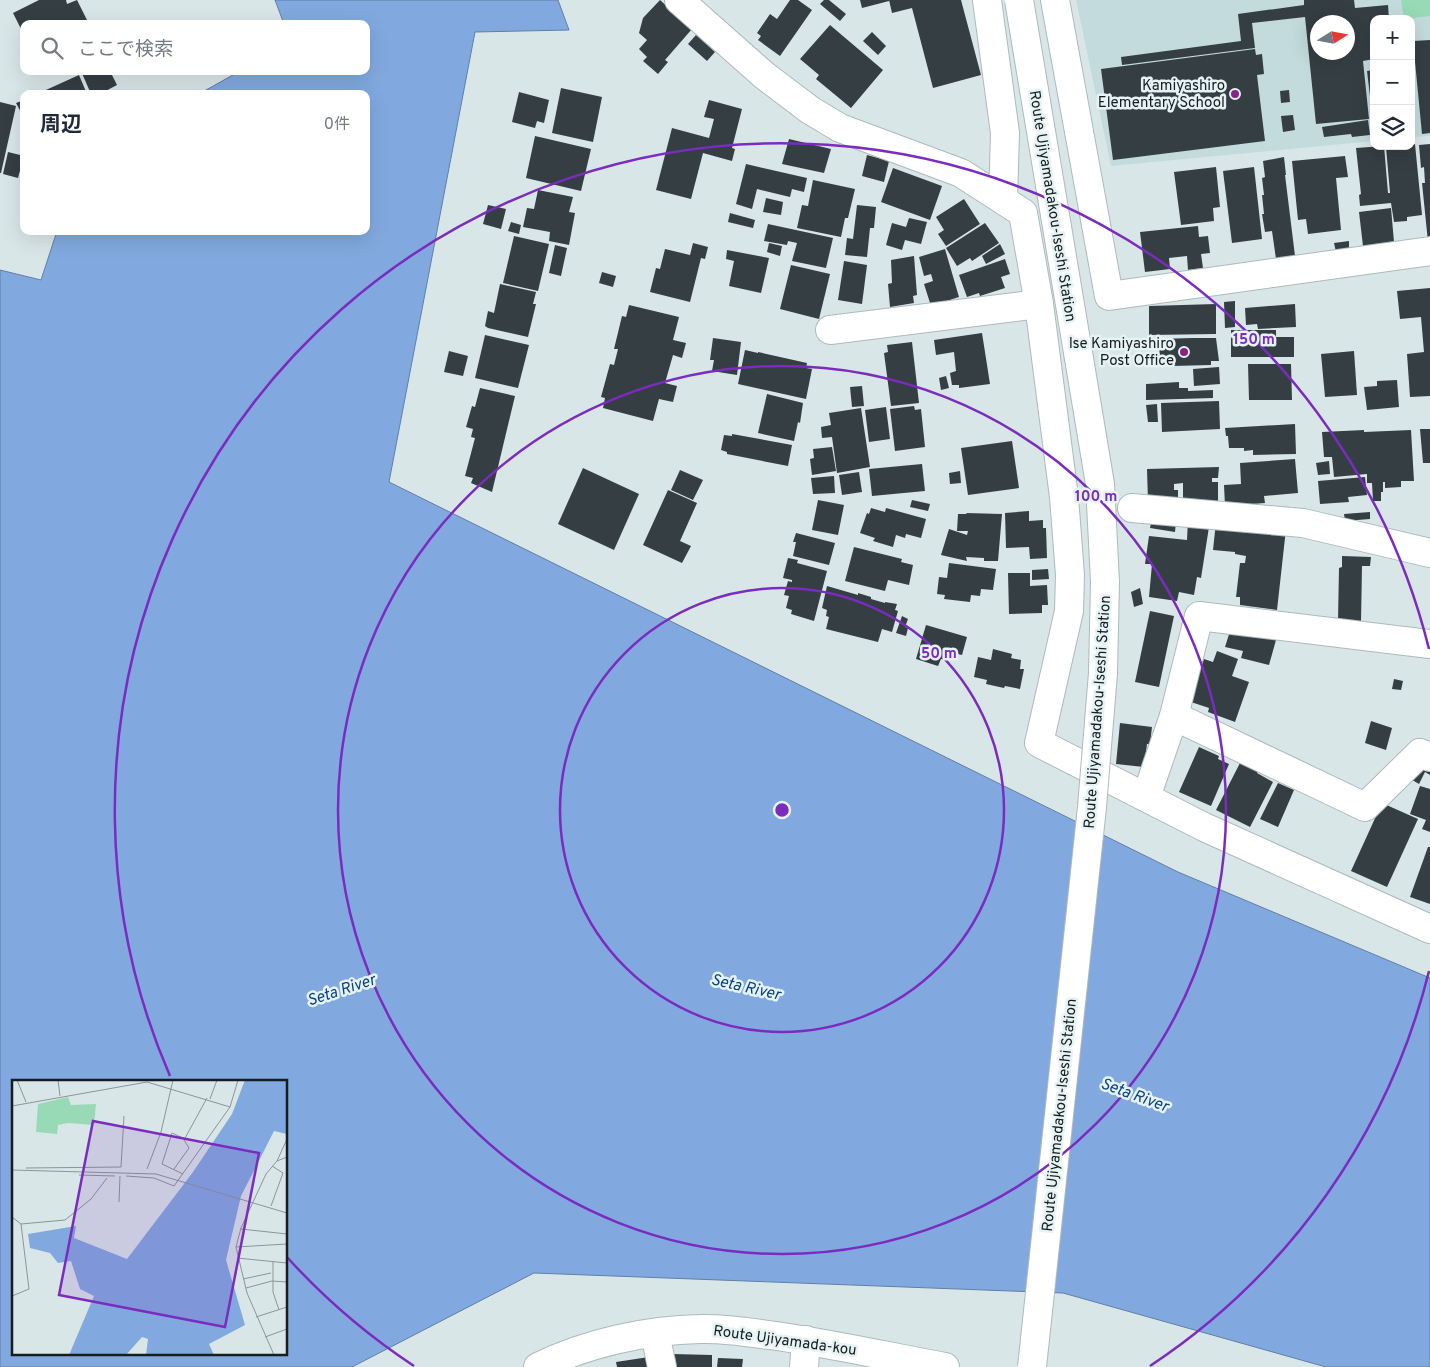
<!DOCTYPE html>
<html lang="ja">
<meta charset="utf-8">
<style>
body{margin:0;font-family:Overpass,"Noto Sans JP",sans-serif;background:#f2f2f3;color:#1f2937}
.controls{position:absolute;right:15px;top:15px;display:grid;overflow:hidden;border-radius:10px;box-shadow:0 5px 20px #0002}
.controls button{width:45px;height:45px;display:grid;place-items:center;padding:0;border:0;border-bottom:1px solid #e0e1e3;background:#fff;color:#1f2937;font:25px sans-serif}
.compass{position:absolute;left:1310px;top:15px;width:45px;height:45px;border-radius:50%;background:#fff;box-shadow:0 5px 20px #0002;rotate:79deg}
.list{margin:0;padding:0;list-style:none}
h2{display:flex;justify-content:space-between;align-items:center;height:65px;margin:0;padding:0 20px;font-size:21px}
h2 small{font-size:16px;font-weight:400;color:#747a83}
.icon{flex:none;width:28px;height:28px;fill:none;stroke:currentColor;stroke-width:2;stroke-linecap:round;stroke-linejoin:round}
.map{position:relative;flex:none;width:1430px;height:1367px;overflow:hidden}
.search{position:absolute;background:#fff;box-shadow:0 5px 20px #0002;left:20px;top:20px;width:350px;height:55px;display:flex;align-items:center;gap:12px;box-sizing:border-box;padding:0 18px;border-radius:10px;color:#747a83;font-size:19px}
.panel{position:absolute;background:#fff;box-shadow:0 5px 20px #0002;left:20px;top:90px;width:350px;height:145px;border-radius:10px}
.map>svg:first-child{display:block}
.built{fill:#c4dbde;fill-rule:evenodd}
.green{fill:#98dab6}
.water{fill:#81a9df;stroke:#617fa4;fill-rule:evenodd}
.building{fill:#353e43;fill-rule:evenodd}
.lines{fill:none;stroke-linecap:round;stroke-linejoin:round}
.street-casing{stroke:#adbabc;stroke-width:30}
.secondary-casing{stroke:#adbabc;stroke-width:30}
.street{stroke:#fff;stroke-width:28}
.secondary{stroke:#fff;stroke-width:28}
.secondary-bridge-casing{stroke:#adbabc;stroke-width:30;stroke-linecap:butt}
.secondary-bridge{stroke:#fff;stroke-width:28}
.ring{fill:none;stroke:#7b2cbf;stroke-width:2.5}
.poi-dot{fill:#892289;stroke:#e6f3f5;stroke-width:2}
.labels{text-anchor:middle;stroke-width:5;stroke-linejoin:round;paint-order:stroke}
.poi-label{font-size:15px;fill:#171c1c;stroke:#e6f3f5;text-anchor:end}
.street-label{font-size:15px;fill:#171c1c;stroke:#e6f3f5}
.water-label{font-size:16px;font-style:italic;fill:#0a4181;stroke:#e6f3f5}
.inset-road{fill:none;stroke:#8b9596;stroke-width:1}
.view{fill:#7b2cbf;fill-opacity:0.15;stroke:#7b2cbf;stroke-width:2.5}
.inset-edge{fill:none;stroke:#171c1c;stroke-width:2.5}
.centre{fill:#7b2cbf;stroke:#e6f3f5;stroke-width:2.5}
.ring-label{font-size:15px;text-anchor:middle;font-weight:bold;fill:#7b2cbf;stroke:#e6f3f5;stroke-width:5;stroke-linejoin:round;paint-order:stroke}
</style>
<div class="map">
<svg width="1430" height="1367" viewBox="0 0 1430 1367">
<rect width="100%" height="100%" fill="#d9e6e8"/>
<path class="built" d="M1076,0H1430V136L1411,137V19H1374V141L1111,166ZM1318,22H1348V52H1318Z"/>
<path class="green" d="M1401,0H1430V16L1404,19Z"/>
<path class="water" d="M275,0H558L569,30L475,32L389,482L1178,872L1430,978V1367H1326L1063,1293L534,1273L352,1367H0V270L41,280L57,231H366V94H199L240,71H366V24H284ZM14,1081H286V1353H14Z"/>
<g class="building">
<path d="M39,0H66L67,4L77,0L89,24H24V35L13,13Z"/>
<path d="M660,0L692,29L665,60L668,62L658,74L643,61L647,57L639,49L647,40L639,33L643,18Z"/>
<path d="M790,0H798L812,10L780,56L758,40L761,36L757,33L770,14L777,19Z"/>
<path d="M824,0H829L846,14L840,21L820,4Z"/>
<path d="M860,0H889V1L862,8Z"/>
<path d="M889,0H961L981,75L933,88L912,8L892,13Z"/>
<path d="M1304,0H1354L1355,8L1388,5L1389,19H1374V59L1363,61L1369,119L1316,124L1305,17L1252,23L1255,48L1122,65L1121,57L1241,41L1238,14L1304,5ZM1318,22H1348V52H1318Z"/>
<path d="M830,25L883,70L851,108L816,79L819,75L800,59Z"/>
<path d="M872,32L886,46L878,55L863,41Z"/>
<path d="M696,35L715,52L707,61L688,44Z"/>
<path d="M1430,40V133L1422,134L1413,41Z"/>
<path d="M1255,49L1256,55L1262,54L1264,74L1257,75L1265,141L1113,160L1101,69Z"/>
<path d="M1374,70V112L1372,113L1367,71Z"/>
<path d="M81,71H110L117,85L100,94H91Z"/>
<path d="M79,75L87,94H37Z"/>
<path d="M561,88L602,97L593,142L552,133Z"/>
<path d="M1289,90L1290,102L1281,103L1280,91Z"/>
<path d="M519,92L549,100L544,123L537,121L535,128L512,122Z"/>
<path d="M24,100V118L16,103Z"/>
<path d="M709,100L742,109L732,148L735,149L732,161L703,153L691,199L656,190L672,128L709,138L714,119L704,117Z"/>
<path d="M0,102L16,106L1,173H0Z"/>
<path d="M1293,115L1295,130L1283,132L1281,116Z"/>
<path d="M1368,120L1370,135L1352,137L1351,134L1324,137L1322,127Z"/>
<path d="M535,136L591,149L581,191L526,178Z"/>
<path d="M789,139L831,149L824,173L782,164Z"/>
<path d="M1415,144L1422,215L1407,217V221L1394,222L1391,203L1360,206L1359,195L1361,194L1356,148L1384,146L1388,193H1390L1386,147L1411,146V145Z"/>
<path d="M1430,144V242H1428L1422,183H1425L1424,167L1421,168L1419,145Z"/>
<path d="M8,152L24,156L18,178L3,174Z"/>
<path d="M867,155L889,161L884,182L862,176Z"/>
<path d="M1345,156L1348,177L1336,178L1341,230L1308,234L1306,219L1298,220L1292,161Z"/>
<path d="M1284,157L1286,175H1285L1295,256L1276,259L1272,231L1265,232L1262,214H1264L1262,195H1264L1262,178L1265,177L1263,161Z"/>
<path d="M746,164L807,178L804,192L792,189L790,197L757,189L752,209L736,204Z"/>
<path d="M1216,167L1220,207L1213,208L1214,221L1181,225L1174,172Z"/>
<path d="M1254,167L1262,239L1232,243L1223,171Z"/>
<path d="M893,168L942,186L930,220L881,202Z"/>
<path d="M813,180L855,189L848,218H845L841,237L797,228L802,205L808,206Z"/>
<path d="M538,190L573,197L569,212L575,213L569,245L549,241L550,232L523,227L527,208L534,209Z"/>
<path d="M766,198L783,202L781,215L763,212Z"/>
<path d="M964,199L980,224L946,246L938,234L944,230L936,217Z"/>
<path d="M488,205L506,209L501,229L483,224Z"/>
<path d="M857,205L876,207L874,228H870L867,257L845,255L847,238L853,239Z"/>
<path d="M1391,208L1394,242L1363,246L1359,212Z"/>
<path d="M730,213L755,220L753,228L728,222Z"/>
<path d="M909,218L927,222L921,244L905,240L902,250L886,245L892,223L906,227Z"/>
<path d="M511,222L521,225L519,234L508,231Z"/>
<path d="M985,223L999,243L972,261L970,258L957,266L946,248Z"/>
<path d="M768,224L833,238L826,268L792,261L797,243L788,241L787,245L764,241Z"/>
<path d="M1198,226L1199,237L1208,236L1210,253L1201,254L1203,268L1188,270L1187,256L1169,258L1170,269L1145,272L1140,232Z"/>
<path d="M514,236L549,244L538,291L503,283Z"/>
<path d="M1349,241V250L1336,252L1334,243Z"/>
<path d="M693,243L708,247L705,259L701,258L690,302L650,292L656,268L660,269L665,249L690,255Z"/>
<path d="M769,243L782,246L780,256L767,252Z"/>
<path d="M1000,244L1005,254L986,264L982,256Z"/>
<path d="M555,245L567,248L561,276L549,273Z"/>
<path d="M945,249L959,297L931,306L924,284L933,281L931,274L924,276L919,257Z"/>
<path d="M727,250L769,258L761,293L729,286L734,261L726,259Z"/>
<path d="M914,256L917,295L913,296L914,303L890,307L888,284L892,283L891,260Z"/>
<path d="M1005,259L1010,274L1001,277L1005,288L980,296L979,293L967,297L959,275Z"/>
<path d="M844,261L867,265L862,304L838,300Z"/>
<path d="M791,265L830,274L819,319L780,309Z"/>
<path d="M602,272L616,276L613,287L599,283Z"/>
<path d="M500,284L536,292L533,304H536L528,337L488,328L485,326L488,311L494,313Z"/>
<path d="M1430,288V396L1410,397L1407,354L1424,352L1421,317L1400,319L1397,291Z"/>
<path d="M1235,301V327L1225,328L1224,302Z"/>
<path d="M1216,304V334L1149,335V306Z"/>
<path d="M1295,304L1296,327L1258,329L1257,324L1246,325L1245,308Z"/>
<path d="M629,305L679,317L673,340L686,343L682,358L673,355L665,383L677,386L673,402L659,399L653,421L603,408L605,398L601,397L610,364L614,365L618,349H614L622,316L626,317Z"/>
<path d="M1231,330H1276V337H1294V357H1231Z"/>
<path d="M982,333L990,384L959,388V385H952L950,373L956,371L954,352L936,355L934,340Z"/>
<path d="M485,335L529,345L518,388L475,378Z"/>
<path d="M713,338L741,342L737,375L712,371L714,360H710Z"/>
<path d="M1192,338H1216L1219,361H1211V365L1172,366V365H1160L1159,339Z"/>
<path d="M912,342L919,403L891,406L884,353L888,352L887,345Z"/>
<path d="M745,350L758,353V352L807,363L806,368L812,369L806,399L738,384Z"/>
<path d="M449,351L468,356L463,376L444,372Z"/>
<path d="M1354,351L1357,395L1325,397L1321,354Z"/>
<path d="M1248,364H1291L1292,400H1249Z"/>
<path d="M1219,367L1220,384L1194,386L1193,369Z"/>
<path d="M946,376L949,388L941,390L939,378Z"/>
<path d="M1397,380L1399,407L1367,410L1364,387L1377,386V381Z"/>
<path d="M1179,382V388H1188V391L1213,390V398L1146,400V384Z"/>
<path d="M862,386L864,406L852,407L850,387Z"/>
<path d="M480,388L515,396L492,492L471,483L473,478L465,476L475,438L471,437L473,429L466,427L472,406L475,407Z"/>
<path d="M767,394L803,403L800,423L798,422L794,441L758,433Z"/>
<path d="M1219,401L1220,429L1162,432L1161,403Z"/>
<path d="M1157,404L1158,422H1148L1146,405Z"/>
<path d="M914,406L915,410L921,409L925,447L895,451L890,409Z"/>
<path d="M886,407L890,439L869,442L865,410Z"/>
<path d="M861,408L870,467L837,473L832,437L822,438L821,427L831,425L829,413Z"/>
<path d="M1295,424L1296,454L1253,455V450L1244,451V448H1229L1228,436H1226L1225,428Z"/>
<path d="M1420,429H1430V463H1423Z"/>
<path d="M1364,430V432L1411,430L1414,481H1401V487L1385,488V482H1383V492H1381V501H1373L1372,483H1367V474L1334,477L1332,457H1324L1322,432Z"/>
<path d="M732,434L792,445L788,466L727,454V452L721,450L724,435L732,436Z"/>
<path d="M1012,441L1019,488L968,495L961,448Z"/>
<path d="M832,447L836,471L812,475L810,459L814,458L813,449Z"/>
<path d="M1295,459L1298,493L1264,496L1265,503L1225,506L1224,485L1241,484L1240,463Z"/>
<path d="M1329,461L1330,474L1318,475L1316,463Z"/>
<path d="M922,464L925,491L872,496L869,469Z"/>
<path d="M1219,467L1218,478H1212V482H1218V505L1183,502V483L1174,484V490H1178V501L1148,502L1147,469Z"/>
<path d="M583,468L639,494L614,550L558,524Z"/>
<path d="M680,470L703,480L693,500L671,490Z"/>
<path d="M960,471L961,483L950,484L949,473Z"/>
<path d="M859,472L862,492L842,495L839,475Z"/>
<path d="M834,476L835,493L813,494L811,478Z"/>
<path d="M1365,477L1367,495L1348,497L1349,502L1320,504L1318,481Z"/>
<path d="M668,490L697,503L680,541L691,546L682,563L643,545Z"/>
<path d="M818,500L844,505L838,535L812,530Z"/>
<path d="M912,500L930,504L928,511L910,507Z"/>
<path d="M871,508L885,512L886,508L926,519L921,538L906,534L905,538L896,535L893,547L873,541L875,538L860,533L867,513L869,514Z"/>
<path d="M1029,511V521L1043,520V528H1046L1047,558L1030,559L1029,547L1006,548L1005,513Z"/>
<path d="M1370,512V519L1345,521L1344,514Z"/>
<path d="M966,513L1002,514L998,561H984V558L966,557L967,561L941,555L949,529L967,535L968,531H957L958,514H967Z"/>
<path d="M1152,517L1176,521L1175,532L1150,528Z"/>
<path d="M1188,520L1209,527L1201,578L1197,577L1194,595L1179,592L1177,601L1149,597L1152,564H1145L1149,536L1187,540Z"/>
<path d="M1216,522L1286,529L1277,610L1240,605V597H1236L1240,563H1245L1246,556L1235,554V552L1213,550Z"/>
<path d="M796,533L835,543L829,565L793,556L796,542H793Z"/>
<path d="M854,547L902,559L901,562L913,565L909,585L888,580L885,591L845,581Z"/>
<path d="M1342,556L1371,557L1370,566H1362L1361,622L1338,621L1339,568L1342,567Z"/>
<path d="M788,558L798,560L797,563L827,571L814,621L791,614L792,610L786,608L789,596L784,595L788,581L792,582V580L783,578Z"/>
<path d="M949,563L996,569L993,590L981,589L980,596L971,595L970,602L944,599L945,595L937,594L939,577L947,578Z"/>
<path d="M1048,569L1049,579L1032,580V570Z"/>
<path d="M1008,573H1030V586L1047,585L1048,605H1042V613L1009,614Z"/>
<path d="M827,586L858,595V593L871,597V599L885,603V602L897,604L895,610L898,611L892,632L882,629L878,642L826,629L829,617L826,616L827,610L822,608Z"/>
<path d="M1140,588L1143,604L1134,607L1131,592Z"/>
<path d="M1150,611L1174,616L1159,687L1135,682Z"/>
<path d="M902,616L908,619L905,627L908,628L906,636L896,633Z"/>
<path d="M926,625L967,637L962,655L949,652L947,660L941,659L938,666L916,659Z"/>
<path d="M1231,628L1276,640L1269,665L1241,658L1243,651L1225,647Z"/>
<path d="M993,649L1012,654L1011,658L1021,660L1020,669H1024L1020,689L1005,686L1004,688L986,684L987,680L974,677L978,657L991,660Z"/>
<path d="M1217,651L1238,659L1232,676L1249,682L1235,722L1208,712L1209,708L1188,701L1204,659L1213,662Z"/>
<path d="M1394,679L1403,681L1401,690L1392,689Z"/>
<path d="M1371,721L1392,728L1386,750L1365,743Z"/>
<path d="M1120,723L1152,727L1150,744H1147L1144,767L1116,764Z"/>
<path d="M1199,747L1219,756L1218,759L1229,764L1211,806L1179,792Z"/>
<path d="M1240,763L1258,771L1257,773L1273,782L1250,827L1216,810Z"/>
<path d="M1430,764V775L1425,772L1419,784L1404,775Z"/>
<path d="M1278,783L1294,790L1278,827L1260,819Z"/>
<path d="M1420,786L1430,789V832L1422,829L1426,820L1410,814Z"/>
<path d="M1382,803L1418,819L1387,887L1351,871Z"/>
<path d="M1428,847H1430V904L1410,897Z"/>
<path d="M672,1354L712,1355V1367H672Z"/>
<path d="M649,1357L653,1367H617L616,1362Z"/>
<path d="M718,1358L743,1359L742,1367H717Z"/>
</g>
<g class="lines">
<g class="street-casing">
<g id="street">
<path d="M679,0L765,76L810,110L840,128L961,173L1023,213L1039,304L1064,497L1070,575L1069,611L1039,743L1204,827L1430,929"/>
<path d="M987,0L1005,133L1003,200"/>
<path d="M1055,0L1109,296L1430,251"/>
<path d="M830,330L1039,304"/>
<path d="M1132,508L1303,523L1430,553"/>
<path d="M1174,716L1365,807L1420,753L1430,757"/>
<path d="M1146,797L1174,716L1199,616L1430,644"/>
<path d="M655,1333L662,1367"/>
<path d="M804,1367L806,1340"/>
</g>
</g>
<g class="secondary-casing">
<path id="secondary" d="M538,1367C587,1343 646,1330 700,1329C723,1328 747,1332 769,1335C828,1343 886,1356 945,1367"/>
</g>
<use href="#street" class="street"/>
<use href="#secondary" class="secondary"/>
<g class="secondary-bridge-casing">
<path id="secondary-bridge" d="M1019,0L1100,484L1105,582L1103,673L1092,807L1032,1367"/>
</g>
<use href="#secondary-bridge" class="secondary-bridge"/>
</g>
<g class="ring">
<circle cx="782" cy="810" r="222"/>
<circle cx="782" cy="810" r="444"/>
<path d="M1429 971A667 667 0 0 1 1150 1366M414 1366A667 667 0 0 1 286 1256M170 1076A667 667 0 1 1 1429 649"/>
</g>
<g class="poi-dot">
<circle cx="1235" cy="94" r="5"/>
<circle cx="1184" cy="352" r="5"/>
</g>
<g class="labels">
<g class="poi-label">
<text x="1225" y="90">Kamiyashiro<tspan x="1225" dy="17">Elementary School</tspan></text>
<text x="1174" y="348">Ise Kamiyashiro<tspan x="1174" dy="17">Post Office</tspan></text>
</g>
<g class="street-label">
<text transform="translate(1053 206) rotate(81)" y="5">Route Ujiyamadakou-Iseshi Station</text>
<text transform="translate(1097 712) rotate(-86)" y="5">Route Ujiyamadakou-Iseshi Station</text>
<text transform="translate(1059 1115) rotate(-84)" y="5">Route Ujiyamadakou-Iseshi Station</text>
<text transform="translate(785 1340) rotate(8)" y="5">Route Ujiyamada-kou</text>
</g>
<g class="water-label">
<text transform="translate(746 986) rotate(13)" y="6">Seta River</text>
<text transform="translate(341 989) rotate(-18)" y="6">Seta River</text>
<text transform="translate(1135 1094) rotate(20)" y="6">Seta River</text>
</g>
</g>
<g transform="translate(12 1080)">
<rect width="275" height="275" fill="#d9e6e8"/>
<path d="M56,17L59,25L84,24L82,45L56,43L46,45L45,54L24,52L26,24Z" fill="#98dab6"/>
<path d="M233,0H275V54L262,51L229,116L214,180L233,245L197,264L202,275H134L136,259L130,257L114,275H57L82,216L68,209L59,181L46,183L38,173L18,168L16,154L64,146L62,158L115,179L181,92L220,34Z" fill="#81a9df"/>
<path class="inset-road" d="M5,0L14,22M46,0L48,16M198,19L205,0M0,26L135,2L218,27M265,81L275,59M14,88L109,87L112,36M135,89L149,52L161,0M162,89L177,68L172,60L195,18M0,90L144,94L275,133M171,94L150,84L160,53L173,59M67,95L103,96M114,96L142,98L162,106L218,27L226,0M107,122L108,96M259,126L271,93L260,86M0,137L9,144L53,140L79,119L95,98M229,149L275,154M224,167L275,164M225,178L275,183M261,181V212L267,230M231,199L259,193M234,208L260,201L275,202M0,216L17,209L9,144M244,237L275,227M253,257L275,249M262,275L235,213L224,167L229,148L254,94L265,81L275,77"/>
<path class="view" d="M81,41L247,73L213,247L47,215Z"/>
<rect width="275" height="275" class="inset-edge"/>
</g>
<circle cx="782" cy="810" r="8" class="centre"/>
<g class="ring-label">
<text x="1254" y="344">150 m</text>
<text x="1096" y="501">100 m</text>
<text x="939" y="658">50 m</text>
</g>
</svg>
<div class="controls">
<button>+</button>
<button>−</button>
<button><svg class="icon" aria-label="layers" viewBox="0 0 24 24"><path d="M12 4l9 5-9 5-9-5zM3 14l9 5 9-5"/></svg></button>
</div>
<svg class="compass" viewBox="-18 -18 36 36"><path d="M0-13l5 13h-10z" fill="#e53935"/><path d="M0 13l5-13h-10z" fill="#747a83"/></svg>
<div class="search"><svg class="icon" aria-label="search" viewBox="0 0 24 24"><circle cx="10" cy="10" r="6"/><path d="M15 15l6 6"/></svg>ここで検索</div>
<section class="panel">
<h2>周辺<small>0件</small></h2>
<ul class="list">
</ul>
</section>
</div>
